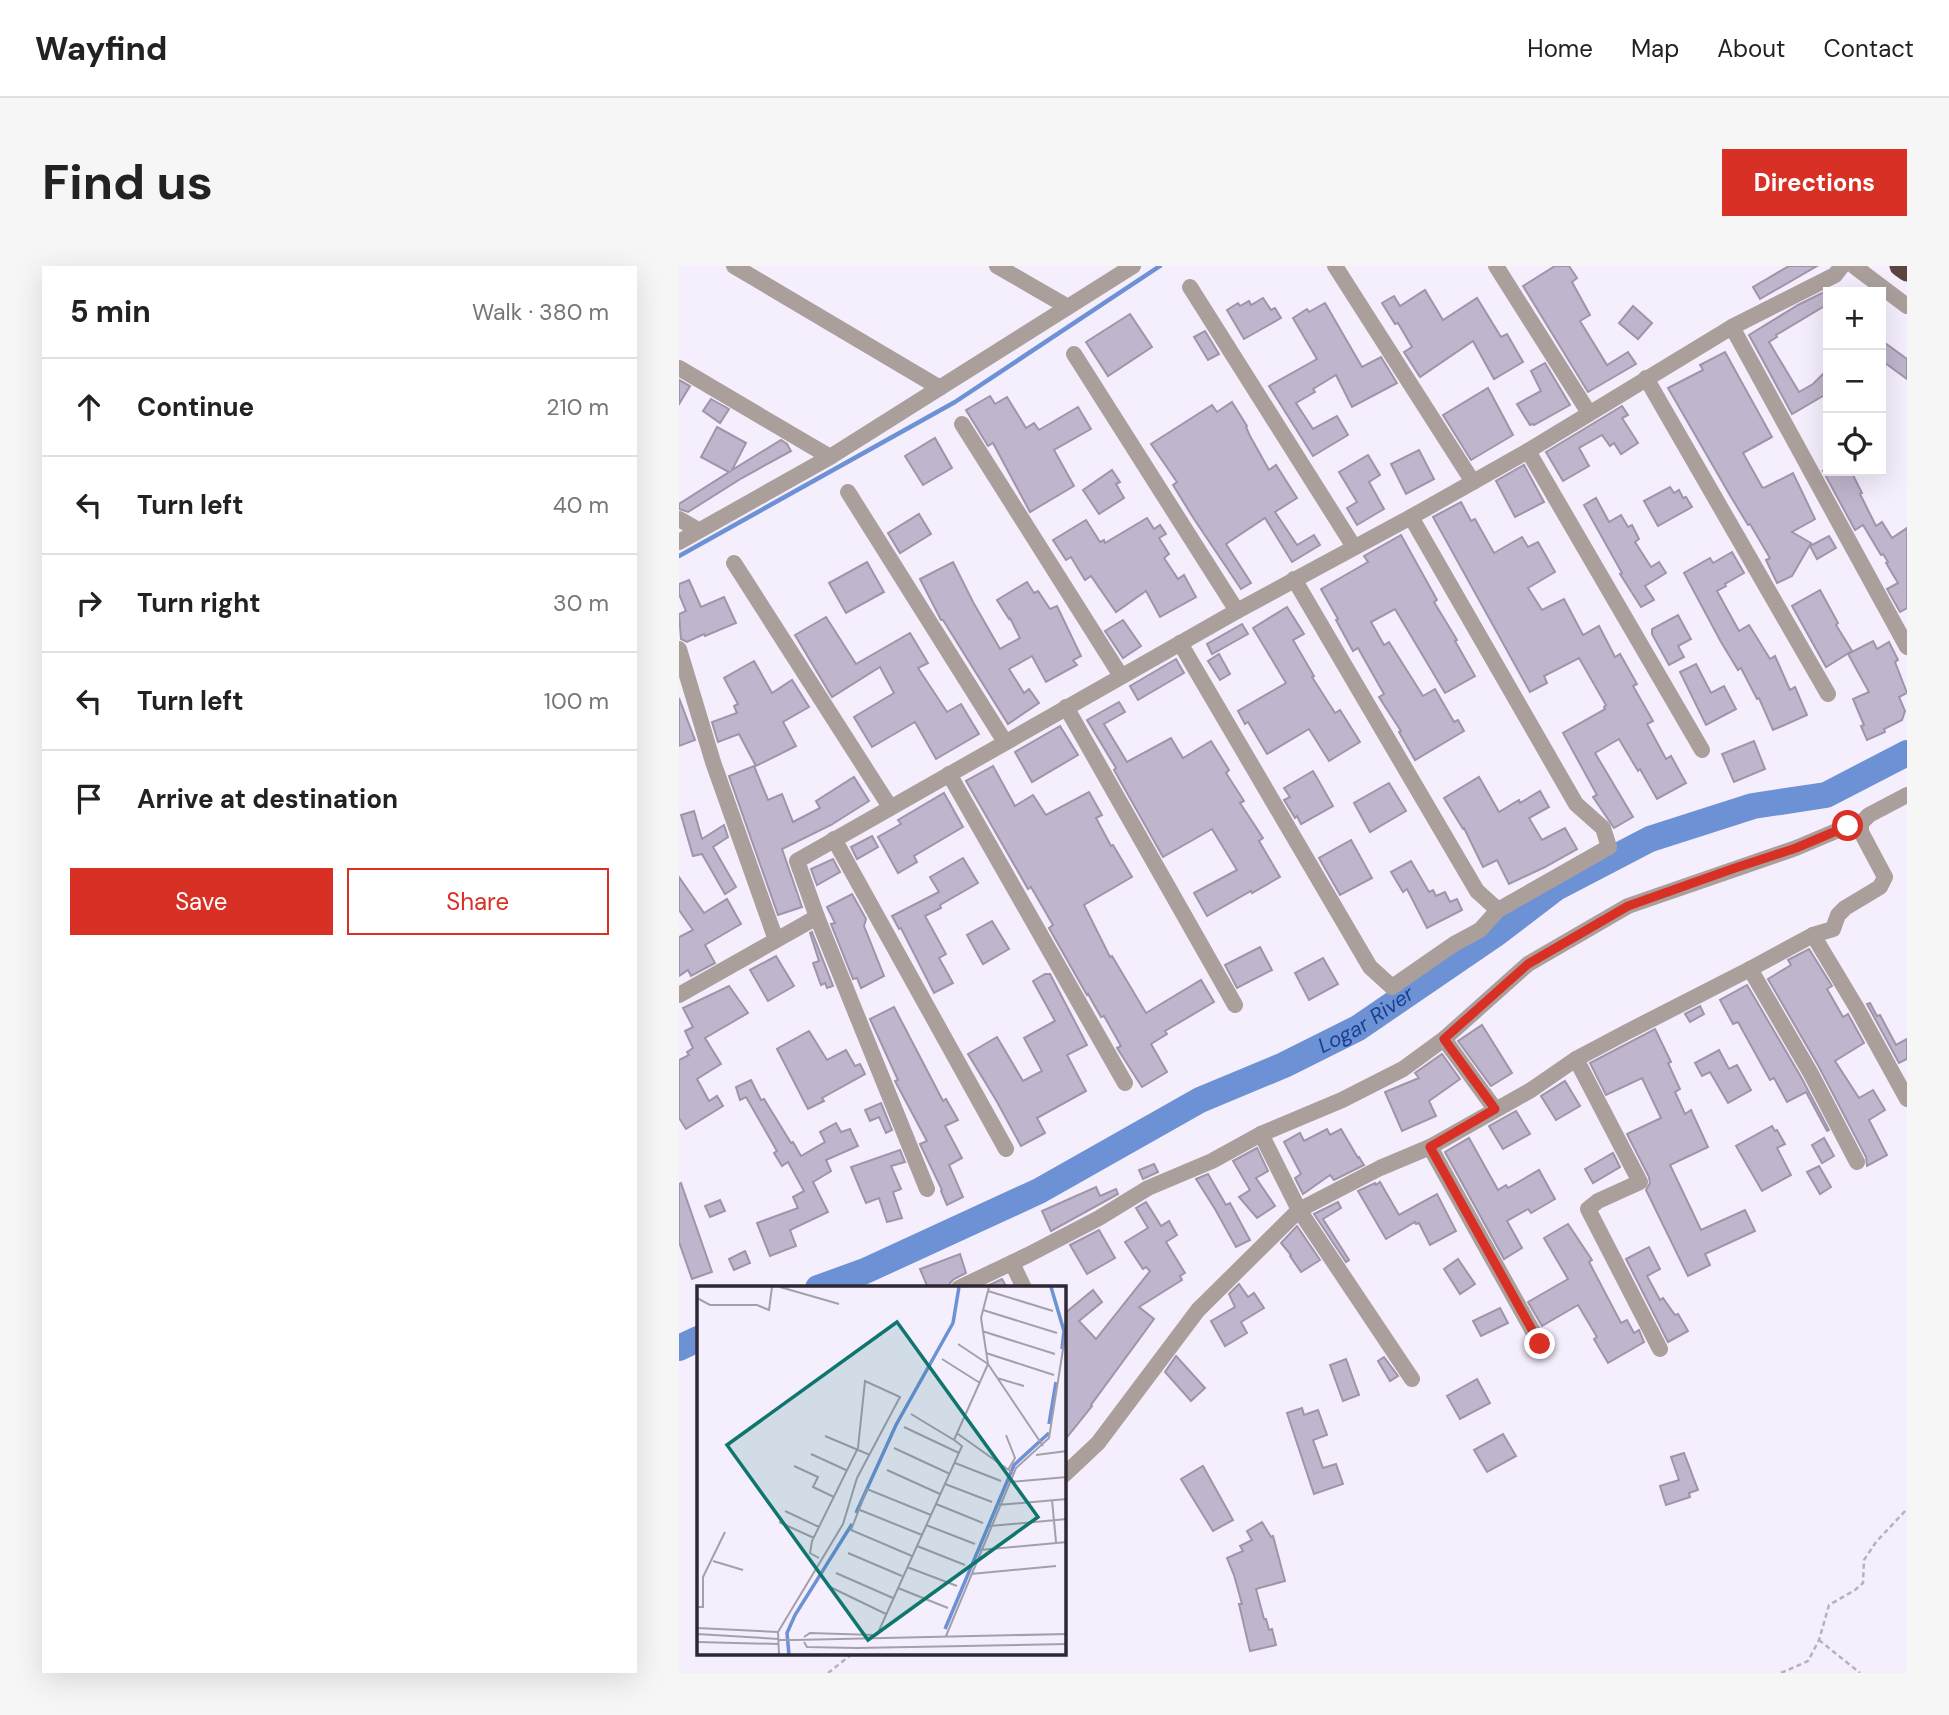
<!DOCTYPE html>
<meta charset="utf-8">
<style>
body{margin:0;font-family:"DM Sans",sans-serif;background:#f6f6f6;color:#222}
.controls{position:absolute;right:21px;top:21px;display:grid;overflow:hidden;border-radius:0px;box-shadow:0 7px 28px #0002}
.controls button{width:63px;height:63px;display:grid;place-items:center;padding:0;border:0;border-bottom:2px solid #e0e0e0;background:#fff;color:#222;font:35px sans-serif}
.stop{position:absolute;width:21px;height:21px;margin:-16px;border:5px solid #d93025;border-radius:50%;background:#fff}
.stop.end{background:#d93025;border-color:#fff;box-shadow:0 2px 7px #0008}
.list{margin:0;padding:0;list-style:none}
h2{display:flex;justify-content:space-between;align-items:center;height:91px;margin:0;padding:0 28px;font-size:30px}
h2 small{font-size:23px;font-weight:400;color:#767676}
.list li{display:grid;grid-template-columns:46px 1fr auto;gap:21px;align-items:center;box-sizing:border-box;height:98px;padding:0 28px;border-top:2px solid #e0e0e0}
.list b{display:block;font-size:26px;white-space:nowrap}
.list em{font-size:23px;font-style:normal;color:#767676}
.actions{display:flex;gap:14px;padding:21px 28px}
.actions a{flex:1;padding:16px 0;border:2px solid #d93025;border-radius:0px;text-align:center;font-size:24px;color:#d93025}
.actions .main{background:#d93025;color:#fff}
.icon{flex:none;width:38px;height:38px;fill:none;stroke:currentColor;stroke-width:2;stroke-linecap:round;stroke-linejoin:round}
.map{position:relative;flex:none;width:1228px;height:1407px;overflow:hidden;border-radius:0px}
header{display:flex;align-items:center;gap:42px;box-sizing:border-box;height:98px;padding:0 35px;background:#fff;border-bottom:2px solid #e0e0e0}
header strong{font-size:33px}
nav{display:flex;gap:38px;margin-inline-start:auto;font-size:24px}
.intro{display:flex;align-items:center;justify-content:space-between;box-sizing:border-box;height:168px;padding:0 42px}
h1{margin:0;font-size:49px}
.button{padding:18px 32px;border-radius:0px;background:#d93025;color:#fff;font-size:24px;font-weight:700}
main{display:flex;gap:42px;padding:0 42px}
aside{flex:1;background:#fff;border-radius:0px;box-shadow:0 7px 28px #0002}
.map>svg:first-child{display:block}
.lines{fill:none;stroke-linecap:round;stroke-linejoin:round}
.stream{stroke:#6d91d5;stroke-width:4.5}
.river{stroke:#6d91d5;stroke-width:26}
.building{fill:#bfb5cc;stroke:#9f95ab;stroke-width:2}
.path{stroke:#b7b1bf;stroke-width:2.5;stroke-dasharray:5 3.5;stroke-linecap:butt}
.minor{stroke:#ab9f9c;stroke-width:16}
.highway{stroke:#5b443e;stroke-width:21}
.route{stroke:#d93025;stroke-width:9}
.labels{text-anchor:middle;stroke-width:5;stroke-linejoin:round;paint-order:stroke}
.water-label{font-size:21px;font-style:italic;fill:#194090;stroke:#fff}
.inset-river{fill:none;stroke:#6d91d5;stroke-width:3.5}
.inset-road{fill:none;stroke:#a59fac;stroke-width:2}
.view{fill:#0f766e;fill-opacity:0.15;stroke:#0f766e;stroke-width:3.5}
.inset-edge{fill:none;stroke:#2d2932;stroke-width:3.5}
</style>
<header>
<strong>Wayfind</strong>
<nav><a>Home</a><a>Map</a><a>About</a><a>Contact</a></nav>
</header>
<div class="intro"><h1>Find us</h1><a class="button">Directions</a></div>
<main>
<aside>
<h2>5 min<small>Walk · 380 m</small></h2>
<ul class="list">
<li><svg class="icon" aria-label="ahead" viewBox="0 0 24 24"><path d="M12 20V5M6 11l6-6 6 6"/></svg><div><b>Continue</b></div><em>210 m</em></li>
<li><svg class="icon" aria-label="left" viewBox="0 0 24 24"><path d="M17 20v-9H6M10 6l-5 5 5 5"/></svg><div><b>Turn left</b></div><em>40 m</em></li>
<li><svg class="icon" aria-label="right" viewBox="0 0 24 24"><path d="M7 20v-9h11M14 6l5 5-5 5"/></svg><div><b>Turn right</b></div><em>30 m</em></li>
<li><svg class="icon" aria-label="left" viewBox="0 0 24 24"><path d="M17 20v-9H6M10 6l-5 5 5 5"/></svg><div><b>Turn left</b></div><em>100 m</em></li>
<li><svg class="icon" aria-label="arrive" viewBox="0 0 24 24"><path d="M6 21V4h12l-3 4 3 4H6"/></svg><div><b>Arrive at destination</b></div></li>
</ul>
<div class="actions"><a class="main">Save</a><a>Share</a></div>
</aside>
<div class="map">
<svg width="1228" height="1407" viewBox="0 0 1228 1407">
<rect width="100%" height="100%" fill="#f5eefd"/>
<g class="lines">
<path class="stream" d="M0,290L276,136L481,0"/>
<g class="river">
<path id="s1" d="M139,1022L186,1005L360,925L521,834L605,799L679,762L818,667L877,622L971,573L1074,540L1147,529L1228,487"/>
<path d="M0,1082L19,1073"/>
</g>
</g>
<g class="building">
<path d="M876,0H890L898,12L893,16L911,49L901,55L928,99L949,86L957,98L909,126L844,20Z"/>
<path d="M1110,0H1138L1081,33L1074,21Z"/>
<path d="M746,24L764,54L798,32L822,71L828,68L844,96L815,113L794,75L741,111L725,86L733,81L719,57L716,58L703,37L715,30L721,40Z"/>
<path d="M1149,24V38L1097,69L1098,71L1090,76L1120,126L1134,118L1149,103V127L1113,148L1070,69L1119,39Z"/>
<path d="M584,32L592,44L596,42L602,52L565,73L548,44L559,37L561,40L570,35L572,39Z"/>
<path d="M646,37L683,101L702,91L718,117L673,141L657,109L634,123L636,126L617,137L634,163L658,150L669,169L634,190L590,120L638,93L614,52L628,43L630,46Z"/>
<path d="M954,40L973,57L959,73L940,57Z"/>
<path d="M451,48L473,81L429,110L407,76Z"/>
<path d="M526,65L540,88L529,94L515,71Z"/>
<path d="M1202,74L1228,93V113L1202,94Z"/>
<path d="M1046,86L1093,171L1064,187L1083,221L1085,222L1114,207L1136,253L1113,266L1132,277L1113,310L1098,317L1087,294L1091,292L1071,258L1069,259L1052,231L989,122L1024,104L1021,99Z"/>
<path d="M866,97L891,139L855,159L854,158L851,159L838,138L862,125L852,105Z"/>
<path d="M0,114L11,120L0,138Z"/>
<path d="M809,122L834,169L792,194L764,149Z"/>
<path d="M311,130L316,138L328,131L347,162L355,157L360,164L399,141L412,163L375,184L395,220L351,246L314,177L309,180L287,144Z"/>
<path d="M32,133L50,143L41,157L24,145Z"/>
<path d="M553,136L568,160L567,161L571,170L590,204L597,199L618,232L596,246L618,279L635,269L641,279L613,296L586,252L547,278L572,317L562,323L515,253L494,219L498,216L472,178L533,139L538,146Z"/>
<path d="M943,140L949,149L943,152L959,177L942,188L935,177L931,180L923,169L900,182L910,200L884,215L867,186Z"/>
<path d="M38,161L67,177L53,204L102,174L108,178L112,185L63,212L9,246L0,243V238L50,206L22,191Z"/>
<path d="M256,172L273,202L244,219L226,190Z"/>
<path d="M740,184L755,213L727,228L712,198Z"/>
<path d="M689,189L701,209L690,216L705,243L678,259L668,242L678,236L660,206Z"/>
<path d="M845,199L865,236L836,251L817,215Z"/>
<path d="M433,204L441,216L437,218L445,232L420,248L404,224Z"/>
<path d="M1144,205H1172L1183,227L1181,228L1197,260L1203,256L1213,272L1228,262V342L1221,346L1208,323L1219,317L1207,297L1209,296L1204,288L1202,289L1184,259L1176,264Z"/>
<path d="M991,221L995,227L1000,224L1004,232L1007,231L1013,241L979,260L965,235Z"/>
<path d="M917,232L930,256L942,249L949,261L953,259L960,273L956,276L972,301L980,296L987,307L966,320L975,334L962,341L941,308L943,307L905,239Z"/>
<path d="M782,236L792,255L796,253L815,287L843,271L849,281L859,276L876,306L849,322L863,344L885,333L904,369L920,360L936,391L941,388L958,418L954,420L974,455L968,458L987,493L992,490L1007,517L978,533L961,503L959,505L940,473L916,487L954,551L935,562L914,531L918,529L884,467L926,443L925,441L927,439L900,392L865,410L868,417L851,426L754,251Z"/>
<path d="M240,248L252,268L221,287L209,267Z"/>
<path d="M468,252L475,263L481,259L487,268L480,272L490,288L485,292L499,313L505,309L517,331L481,351L467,325L437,346L412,310L406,314L392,291L387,294L374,274L407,254L421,276L425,274L426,277Z"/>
<path d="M722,269L758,334L755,336L778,374L776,375L796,410L766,427L716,343L692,356L705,379L710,376L744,430L756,423L775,456L779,454L785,465L736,494L720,466L722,465L700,431L705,428L679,382L674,385L657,354L659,353L642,323L689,296L685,290Z"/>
<path d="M1150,270L1157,282L1138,293L1131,280Z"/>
<path d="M1053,286L1065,307L1046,318L1047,320L1038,325L1060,365L1070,359L1091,393L1096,390L1111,424L1116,421L1128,449L1094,464L1080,432L1078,433L1062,402L1059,404L1042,376L1005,307L1031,292L1034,297Z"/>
<path d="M188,296L205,326L167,347L150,317Z"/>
<path d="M274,296L294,336L321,383L341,372L331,352L330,353L318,334L348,316L355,327L359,325L371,343L378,340L402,390L394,394L398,399L367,416L353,390L330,403L345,427L350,423L360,437L329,458L264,354H262L241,313Z"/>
<path d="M10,314L22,341L45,331L57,357L26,370L25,368L8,376L2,373L0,348L7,345L0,328V318Z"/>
<path d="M1141,324L1159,357L1157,359L1173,385L1147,401L1113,340Z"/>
<path d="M608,341L625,368L614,374L635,410L633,411L656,447L661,444L681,476L650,495L630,463L588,488L569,456L566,458L559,445L607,417L574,362Z"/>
<path d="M999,349L1012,373L999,380L1005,391L990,399L973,368V363Z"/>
<path d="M147,351L177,398L231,367L249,397L239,402L268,446L282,438L300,468L257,493L236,456L193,481L175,451L215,427L201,401L153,431L116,369Z"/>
<path d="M444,354L462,380L444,392L426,365Z"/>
<path d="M563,358L569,368L533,388L528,378Z"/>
<path d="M1194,375L1198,383L1210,376L1219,394L1216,396L1228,427L1220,431L1226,445L1223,454L1205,463L1206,466L1188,474L1182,460L1185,459L1174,433L1190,426L1169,388Z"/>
<path d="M540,388L551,408L541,414L529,395Z"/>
<path d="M497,393L505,407L459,434L451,420Z"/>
<path d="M75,395L93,427L113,414L130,441L104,456L117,480L77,500L60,468L39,476L33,456L58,447L55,440L59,438L45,412Z"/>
<path d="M1017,398L1032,427L1045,420L1057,443L1027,459L1001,406Z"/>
<path d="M0,432L16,474L0,480Z"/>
<path d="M440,436L446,446L425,458L448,496L492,472L504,492L532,475L550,504L547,507L565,535L561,537L584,572L580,575L601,611L573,627L572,625L528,650L515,627L558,604L533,563L484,591L435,504L437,502L408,454Z"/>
<path d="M381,460L399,489L353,516L336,486Z"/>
<path d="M1075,475L1086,503L1055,516L1043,488Z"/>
<path d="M75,500L89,534L103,528L114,556L141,542L137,535L175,511L190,535L152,559L103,583L123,641L99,649L50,510Z"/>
<path d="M314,500L336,540L354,529L367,549L410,526L423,549L417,552L432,580L434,579L453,611L405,639L431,691L433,690L467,747L522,714L535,736L486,765L488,768L472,778L488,806L463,821L438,782L442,780L425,750L422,751L409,728L408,729L370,662L374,659L352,621L349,623L287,515Z"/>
<path d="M634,505L654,540L622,558L618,550L616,552L605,534L611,531L605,522Z"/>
<path d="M800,511L820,546L840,534L841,537L861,525L870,541L850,552L863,574L886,562L898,583L866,601L830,618L818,594L804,601L785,562L784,563L765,532Z"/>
<path d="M710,517L727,545L691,566L675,537Z"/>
<path d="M265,527L284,561L235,590L238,596L219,607L199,571L222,558L219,554Z"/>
<path d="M15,545L23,573L45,559L49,571L34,581L57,621L46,628L23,588L14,590L2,549Z"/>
<path d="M193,570L199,581L178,593L172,581Z"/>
<path d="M672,574L693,612L661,629L640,592Z"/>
<path d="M284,592L299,617L261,639L262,642L246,650L267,688L260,692L274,717L255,727L222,662L220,663L213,650L260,626L251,611Z"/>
<path d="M154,593L161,606L138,619L132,603Z"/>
<path d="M732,595L750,626L754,624L757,630L766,626L771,636L778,633L783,644L748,662L728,623L724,626L712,606Z"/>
<path d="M0,611L25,647L48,633L62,658L26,679L36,697L12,710L9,704L0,710V671L14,664L0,644Z"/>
<path d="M173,628L187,653L185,660L205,710L182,722L178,712L174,713L152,658L156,657L148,641Z"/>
<path d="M313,655L330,683L304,698L288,669Z"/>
<path d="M133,666L154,720L148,722L146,717L142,719L134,697L140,695L131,667Z"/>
<path d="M581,681L593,704L558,722L546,699Z"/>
<path d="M1130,683L1153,720L1148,723L1164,751L1169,748L1185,777L1156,795L1180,832L1194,824L1206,844L1190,854L1208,889L1188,900L1187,891L1140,801L1089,713L1112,699L1109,694Z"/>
<path d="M97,690L115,720L89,735L71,704Z"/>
<path d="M644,692L659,718L630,734L616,707Z"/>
<path d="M366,708H371L408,779L388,789L407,825L358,852L366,867L342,880L317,834L289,788L318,771L344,815L363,805L345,772L376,755L354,715Z"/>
<path d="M1068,719L1122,811L1150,864L1148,865L1127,826L1108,836L1095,812L1091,814L1059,756L1054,758L1041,734Z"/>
<path d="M50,720L69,747L26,772L42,798L18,813L30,835L38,830L44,840L7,863L0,852V794L10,789L8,786L14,782L6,765L14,761L4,742Z"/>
<path d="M1191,737L1198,750L1201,749L1217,779L1228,773V793L1220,797L1188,738Z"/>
<path d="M1021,740L1025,748L1011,756L1006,748Z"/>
<path d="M215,741L264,835L267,833L279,854L266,860L283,892L270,899L284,931L268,939L262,925L263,924L241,878L248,875L216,815L219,814L191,753Z"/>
<path d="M803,759L833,807L812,820L779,775Z"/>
<path d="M976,763L992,796L989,797L1001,823L996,826L1006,848L1012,844L1029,881L991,899L1022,964L1066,944L1076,965L1026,988L1031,999L1009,1010L967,924L971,917L970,911L948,868L982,852L963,812L927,829L911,797Z"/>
<path d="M130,765L148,794L167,784L176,800L181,798L186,808L143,832L145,835L129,843L98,783Z"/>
<path d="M1040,784L1050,803L1058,799L1072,824L1049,837L1031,806L1023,810L1016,797Z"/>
<path d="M763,788L781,813L750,835L757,850L723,865L706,826L740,812L736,807Z"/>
<path d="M72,814L82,834L85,833L112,877L114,876L122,890L146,876L141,866L157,857L162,866L171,863L179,880L147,894L152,905L134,916L149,946L111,964L117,980L91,990L78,957L119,942L114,931L125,925L109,896L103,900L95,887L98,885L67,831L61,834L57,821Z"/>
<path d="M886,815L901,840L877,854L862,830Z"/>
<path d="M202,837L213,864L207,867L200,851L191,855L186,844Z"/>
<path d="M837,845L851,868L824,883L810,860Z"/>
<path d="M1093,860L1096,865L1098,864L1106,878L1098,882L1112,909L1083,925L1057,880Z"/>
<path d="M648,863L651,869L662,863L679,892L680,891L685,899L655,914L651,909L624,928L616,912L622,908L605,876L621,867L625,875Z"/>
<path d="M790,872L819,924L827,919L829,922L860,904L876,933L852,947L849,943L828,955L843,982L825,993L766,886Z"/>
<path d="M1145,872L1155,890L1143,897L1133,879Z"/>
<path d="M578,882L589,905L577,912L596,940L578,952L560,931L571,924L554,895Z"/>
<path d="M221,884L226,896L212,900L222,923L214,926L223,952L208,956L200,932L187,937L172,901Z"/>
<path d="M934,887L941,901L914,917L906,903Z"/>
<path d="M475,898L479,906L464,913L460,904Z"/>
<path d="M1140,900L1152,921L1141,928L1128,906Z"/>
<path d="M529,908L547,939L551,937L571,974L557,981L536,943L517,913Z"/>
<path d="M701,916L720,949L758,928L777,965L751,979L740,957L737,958L736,956L707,973L679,925L696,917L697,919Z"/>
<path d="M2,917L33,1006L13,1013L0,976V918Z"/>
<path d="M417,921L421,930L437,923L439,928L372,965L363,945Z"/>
<path d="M41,934L46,945L31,951L26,940Z"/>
<path d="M467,936L482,960L490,955L498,969L487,976L506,1007L501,1010L503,1014L460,1041L475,1053L412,1139L413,1140L385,1175V1048L414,1024L423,1036L400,1055L417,1073L471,1005L467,1001L464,1003L446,976L469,962L457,942Z"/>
<path d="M659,936L662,942L644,953L670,994L667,996L635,948Z"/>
<path d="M889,958L913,994L910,996L942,1057L948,1054L955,1067L960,1064L965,1076L929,1097L915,1073L918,1071L899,1039L863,1060L849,1036L889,1013L865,972Z"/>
<path d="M618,960L641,994L622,1006L611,990L612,989L602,977Z"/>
<path d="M420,964L436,992L408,1008L391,979Z"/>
<path d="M970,981L981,1003L968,1010L981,1034L984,1032L996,1049L999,1048L1009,1065L989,1076L947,993Z"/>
<path d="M66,985L71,997L55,1004L50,993Z"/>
<path d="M281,988L287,1007L275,1013L271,1017L270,1022H249L241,1003Z"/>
<path d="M779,993L796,1018L781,1028L765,1003Z"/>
<path d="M323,1013L328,1022H304Z"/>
<path d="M560,1018L569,1031L575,1027L585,1042L562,1056L568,1067L546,1080L532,1055L556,1041L550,1028Z"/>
<path d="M821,1042L829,1057L802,1070L794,1055Z"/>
<path d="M497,1090L526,1122L512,1135L486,1106Z"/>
<path d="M705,1091L719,1110L711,1115L699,1095Z"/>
<path d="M667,1093L680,1129L664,1135L651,1099Z"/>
<path d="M798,1113L811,1137L781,1153L768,1130Z"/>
<path d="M623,1142L625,1149L639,1144L648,1169L634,1174L644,1202L657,1198L664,1218L635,1228L608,1147Z"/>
<path d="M824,1168L837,1190L808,1206L795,1184Z"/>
<path d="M1005,1187L1019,1224L1010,1227L1011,1231L987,1239L981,1220L1000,1214L992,1191Z"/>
<path d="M524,1200L554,1254L534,1265L502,1213Z"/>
<path d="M583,1256L592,1271L594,1270L606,1315L577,1323L585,1353H587L590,1364L593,1363L597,1379L571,1385L560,1338H563L555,1309L548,1292L564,1285L561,1280L573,1274L568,1265Z"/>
</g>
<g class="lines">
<g class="path">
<path d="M1140,1374L1181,1407"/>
<path d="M149,1407L173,1388"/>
<path d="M1102,1407L1129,1395L1140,1374L1150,1339L1176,1324L1184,1317L1185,1294L1197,1276L1228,1243"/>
</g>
<g class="minor">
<path d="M55,0L261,122"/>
<path d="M318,0L389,41"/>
<path d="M656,0L794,216"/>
<path d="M817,0L910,147"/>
<path d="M1175,0L1228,40"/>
<path d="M511,21L675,281"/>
<path d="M1053,61L1228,381"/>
<path d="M395,88L558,345"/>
<path d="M0,102L151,191"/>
<path d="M967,112L1149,428"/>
<path d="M283,158L442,410"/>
<path d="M849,185L1023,484"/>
<path d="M169,226L326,476"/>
<path d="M0,253L19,264"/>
<path d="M0,276L151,191L454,0"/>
<path d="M55,297L211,541"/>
<path d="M615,313L798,625L819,644"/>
<path d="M501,377L691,701L713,721L775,678L801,664L819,644L930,581L924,562L897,538L732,251"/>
<path d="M0,383L34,496L97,674"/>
<path d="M387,441L556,739"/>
<path d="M270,508L446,817"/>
<path d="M155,573L327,883"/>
<path d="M138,651L248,923"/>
<path d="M1134,669L1179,744L1228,833"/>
<path d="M1071,703L1131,806L1178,896"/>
<path d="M0,729L138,651L118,595L558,345L732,251L849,185L1053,61L1156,9L1163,0"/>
<path d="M765,773L816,843"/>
<path d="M897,793L961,916L919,935L909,943L981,1083"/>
<path d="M582,868L620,944L733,1113"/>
<path d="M751,881L861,1078"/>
<path d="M333,997L345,1022"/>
<path d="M280,1022L349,989L420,952L469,922L533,895L582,868L663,834L724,803L765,773L849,698L949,640L1117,582L1169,560L1182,557L1190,549L1228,529"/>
<path d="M385,1209L419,1177L519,1044L620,944L701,902L751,881L852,824L897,793L946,767L1071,703L1134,669L1154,663L1159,649L1166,642L1201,621L1206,611L1182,566V557"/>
</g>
<path class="highway" d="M1221,0L1228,5"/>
</g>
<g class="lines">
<path class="route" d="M861,1078L751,881L816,843L765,773L849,698L949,640L1056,602L1117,582L1169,560"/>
</g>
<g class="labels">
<g class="water-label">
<text dy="7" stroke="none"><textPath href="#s1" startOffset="611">Logar River</textPath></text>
</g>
</g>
<g transform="translate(18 1020)">
<rect width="369" height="369" fill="#f5eefd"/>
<path class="inset-river" d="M354,1L367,45L365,63M352,138L359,96M159,227L199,139L256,37L262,1M248,343L317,179L352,147M92,369L90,347L98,329L155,238"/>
<path class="inset-road" d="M83,1L142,18M292,1L284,32L291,78L346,160M291,5L356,25M0,12L13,19H60L72,24L75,1M286,24L360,47M285,45L358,68M289,67L357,89M245,73L283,97M300,92L327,100M214,128L257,154M207,141L262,167M261,148L316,187M309,149L318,172L311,184M128,150L173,169M197,162L253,188M114,168L149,184M339,169L370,165M258,177L304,195M97,180L121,191L116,201L137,211M190,184L243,208M312,196L370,191M248,198L295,216M355,214L359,256M239,218L286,237M301,219L370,213M163,224L225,249M88,225L122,241M82,236L117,252M229,239L278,258M293,240L370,233M220,260L268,279M283,264L370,256M151,267L205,290M215,270L154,244L170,203L234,229M16,275L46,284M210,281L260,300M139,287L196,312M274,288L359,280M131,300L189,328M201,302L251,322M0,321H6V291L28,246M0,342L81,346M0,348L98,354L370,348M180,349L265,160L257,154L291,78L261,58M249,350L319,182L352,152L370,38M107,351L113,347L177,349M0,356L81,358M107,356L110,361L160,362L370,358M82,369L81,346L146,238L160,192L203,111L168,95L161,162L115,255L113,267L122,272"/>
<path class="view" d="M200,36L341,231L171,354L30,159Z"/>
<rect width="369" height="369" class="inset-edge"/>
</g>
</svg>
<div class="controls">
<button>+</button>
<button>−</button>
<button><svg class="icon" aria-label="locate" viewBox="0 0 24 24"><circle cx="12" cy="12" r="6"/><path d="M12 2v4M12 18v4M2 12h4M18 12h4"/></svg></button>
</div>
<div class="stop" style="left:1169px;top:560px"></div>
<div class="stop end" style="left:861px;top:1078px"></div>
</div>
</main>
